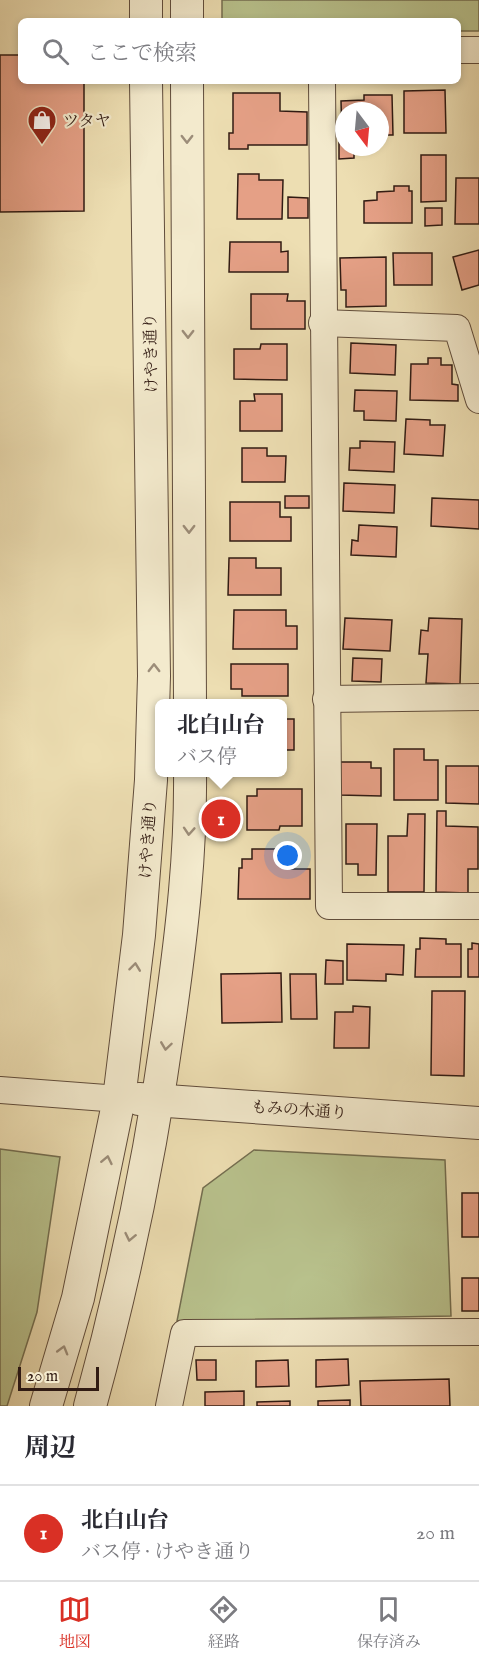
<!DOCTYPE html>
<html lang="ja">
<meta charset="utf-8">
<style>
body{margin:0;font-family:"IM FELL English","Noto Serif JP",serif;background:#f2f2f3;color:#2b2b33}
.compass{position:absolute;left:335px;top:102px;width:54px;height:54px;border-radius:50%;background:#fff;box-shadow:0 3px 9px #0003;rotate:164deg}
.scale{position:absolute;left:18px;bottom:15px;width:81px;box-sizing:border-box;padding-left:6px;border:3px solid #311b13;border-top:0;font-size:16px;line-height:21px;white-space:nowrap;color:#311b13;-webkit-text-stroke:4px #f3eacd;paint-order:stroke}
.you{position:absolute;left:288px;top:856px;width:21px;height:21px;margin:-15px;border:4px solid #fff;border-radius:50%;background:#1a73e8;box-shadow:0 0 0 9px #1a73e833}
.badge{display:grid;place-items:center;width:39px;height:39px;border-radius:50%;background:#d93025;color:#fff;font-size:20px;font-weight:700}
.pin{position:absolute;translate:-50% -50%;border:3px solid #fff;box-shadow:0 2px 6px #0006}
.popup{position:absolute;left:155px;top:699px;width:132px;height:78px;box-sizing:border-box;display:grid;place-content:center;border-radius:9px;background:#fff;filter:drop-shadow(0 2px 4px #0005);font-size:20px;white-space:nowrap;color:#7c7c81}
.popup b{font-size:22px;color:#2b2b33}
.popup::after{content:'';position:absolute;left:50%;top:100%;margin-left:-12px;border:12px solid transparent;border-top-color:#fff}
.list{margin:0;padding:0;list-style:none}
h2{display:flex;justify-content:space-between;align-items:center;height:78px;margin:0;padding:0 24px;font-size:26px}
h2 small{font-size:20px;font-weight:400;color:#7c7c81}
.list li{display:grid;grid-template-columns:39px 1fr auto;gap:18px;align-items:center;box-sizing:border-box;height:96px;padding:0 24px;border-top:2px solid #e1e1e2}
.list b{display:block;font-size:22px;white-space:nowrap}
.list p{margin:0;font-size:20px;white-space:nowrap;color:#7c7c81}
.list em{font-size:20px;font-style:normal;color:#7c7c81}
.icon{flex:none;width:33px;height:33px;fill:none;stroke:currentColor;stroke-width:2;stroke-linecap:round;stroke-linejoin:round}
.map{position:relative;flex:none;width:479px;height:1406px;overflow:hidden}
.search{position:absolute;background:#fff;box-shadow:0 3px 9px #0003;left:18px;right:18px;top:18px;height:66px;display:flex;align-items:center;gap:15px;box-sizing:border-box;padding:0 21px;border-radius:9px;color:#7c7c81;font-size:22px}
.sheet{height:174px;background:#fff}
nav{display:flex;justify-content:space-around;align-items:center;box-sizing:border-box;height:84px;border-top:2px solid #e1e1e2;background:#fff;font-size:16px;color:#7c7c81}
nav a{display:grid;justify-items:center;gap:3px}
nav .on{color:#d93025}
.map>svg:first-child{display:block}
.green{fill:#b8c18c;stroke:#746e50;stroke-width:1.5}
.building{fill:#e5a086;stroke:#311b13;stroke-width:1.5}
.lines{fill:none;stroke-linecap:round;stroke-linejoin:round}
.minor-casing{stroke:#604c3b;stroke-width:28}
.tertiary-casing{stroke:#604c3b;stroke-width:34}
.minor{stroke:#f3eacd;stroke-width:26}
.tertiary{stroke:#f3eacd;stroke-width:32}
.oneway{stroke:#9c8d79}
.labels{text-anchor:middle;stroke-width:4.5;stroke-linejoin:round;paint-order:stroke}
.poi-label{font-size:16px;fill:#311b13;stroke:#f3eacd;text-anchor:start}
.street-label{font-size:16px;fill:#311b13;stroke:#f3eacd}
</style>
<div class="map">
<svg width="479" height="1406" viewBox="0 0 479 1406">
<rect width="100%" height="100%" fill="#eddeb2"/>
<filter id="stains"><feTurbulence type="fractalNoise" baseFrequency=".00333" numOctaves="4"/><feColorMatrix values="0 0 0 0 .2 0 0 0 0 .09 0 0 0 0 .02 0 0 0 .5 -.17"/></filter>
<radialGradient id="worn" r=".72"><stop offset=".6" stop-color="#630" stop-opacity="0"/><stop offset="1" stop-color="#630" stop-opacity=".3"/></radialGradient>
<g class="green">
<path d="M222,0H479V31H458V21H222Z"/>
<path d="M0,1149L60,1157L37,1312L7,1406H0Z"/>
<path d="M254,1150L445,1160L451,1316L177,1321L203,1188Z"/>
</g>
<g class="building">
<path d="M0,55H21V81H84V211L0,212Z"/>
<path d="M445,90L446,133H404V91Z"/>
<path d="M233,93H280V111L307,112V145H248V149H229V133H233Z"/>
<path d="M364,95H392L393,135H380V111H344V135H342L341,101L364,100Z"/>
<path d="M339,141H344V147H354V158L339,159Z"/>
<path d="M421,155H446V201L421,202Z"/>
<path d="M238,174H259V180H283L282,219H237Z"/>
<path d="M456,178H479V224H455Z"/>
<path d="M394,186H409V191H412V223H364V201L377,200V192L394,191Z"/>
<path d="M288,197L308,198V218H288Z"/>
<path d="M425,208H442V225L425,226Z"/>
<path d="M230,242H281V252L288,251V272H229Z"/>
<path d="M479,250V285L462,290L453,257Z"/>
<path d="M393,253H432V285H394Z"/>
<path d="M386,257V306L346,307V290H341L340,258Z"/>
<path d="M251,294H288L287,301H305V329H251Z"/>
<path d="M351,343L396,345L395,375L350,373Z"/>
<path d="M261,344H287V380L234,379V349H260Z"/>
<path d="M428,358H441V365H452V384L458,385V401L410,400L411,364H428Z"/>
<path d="M355,390L397,391L396,421L364,420V411H354Z"/>
<path d="M254,394H282V431H240V401H255Z"/>
<path d="M406,419L430,420V425H445L443,456L404,454Z"/>
<path d="M360,441L395,442L394,472L349,470L350,448H360Z"/>
<path d="M242,448H267V456H286L285,482H242Z"/>
<path d="M344,483L395,485L394,513L343,511Z"/>
<rect x="285" y="496" width="24" height="12"/>
<path d="M432,498L479,500V529L431,526Z"/>
<path d="M230,502H280V517H291V541H230Z"/>
<path d="M359,525L397,527L396,557L351,555L352,540L358,541Z"/>
<path d="M229,558H256V568H281V595H228Z"/>
<path d="M234,610H286V626H297V649H233Z"/>
<path d="M345,618L392,620L390,651L343,649Z"/>
<path d="M429,618L462,619L460,684L426,683L428,654H419L421,630L428,631Z"/>
<path d="M353,658L382,659L381,682L352,681Z"/>
<path d="M231,664H288V696H242V689H231Z"/>
<rect x="282" y="719" width="12" height="31"/>
<path d="M394,749H424V760H438V800H394Z"/>
<path d="M339,762H371V768H381V796L339,795Z"/>
<path d="M446,766H479V804L446,803Z"/>
<path d="M257,789H302V826H280L279,830H247V796H257Z"/>
<path d="M437,811H446V826L478,827V869H468V893L436,892Z"/>
<path d="M408,814H425L424,892H388V836H407Z"/>
<path d="M346,824H377L376,875H358V864H346Z"/>
<path d="M252,849H291V869H310V899H238L239,868H242V859H252Z"/>
<path d="M420,938L446,939V944H461V977H415L416,949H420Z"/>
<path d="M472,943L479,944V977H468V949H472Z"/>
<path d="M347,944L404,945L403,975L386,974V981L347,980Z"/>
<path d="M326,960L343,961V984H325Z"/>
<path d="M281,973L282,1022L222,1023L221,974Z"/>
<path d="M290,974H316L317,1019H291Z"/>
<path d="M432,991H465L464,1076L431,1075Z"/>
<path d="M353,1006L370,1007L369,1048H334L335,1012H353Z"/>
<rect x="462" y="1193" width="17" height="44"/>
<rect x="462" y="1278" width="17" height="33"/>
<path d="M348,1359L349,1385L316,1387V1360Z"/>
<path d="M196,1360H216V1380H197Z"/>
<path d="M288,1360L289,1386L256,1387V1361Z"/>
<path d="M449,1379L450,1406H361L360,1381Z"/>
<path d="M244,1391V1406H205V1392Z"/>
<path d="M350,1400V1406H318V1401Z"/>
<path d="M290,1401V1406H257V1402Z"/>
</g>
<g class="lines">
<g class="minor-casing">
<g id="minor">
<path d="M458,50H479"/>
<path d="M322,81L329,906H479"/>
<path d="M322,323L457,328L479,400"/>
<path d="M326,699L479,697"/>
<path d="M0,1090L119,1099"/>
<path d="M169,1406L184,1333L479,1332"/>
</g>
</g>
<g class="tertiary-casing">
<g id="tertiary">
<path d="M146,0V21"/>
<path d="M187,0V21"/>
<path d="M187,81L190,704"/>
<path d="M139,1099L479,1123"/>
<path d="M46,1406L78,1298L119,1099L139,935L151,780L154,676L146,81"/>
<path d="M90,1406C126,1276 153,1142 171,1009C182,930 191,852 190,772"/>
</g>
</g>
<use href="#minor" class="minor"/>
<use href="#tertiary" class="tertiary"/>
</g>
<defs><path id="oneway-chevron" d="M-2-3.5L2.5 0L-2 3.5" fill="none" stroke-width="1.6" stroke-linecap="round" stroke-linejoin="round" transform="scale(1.5)"/></defs>
<g class="oneway">
<use href="#oneway-chevron" transform="translate(187 139) rotate(90)"/>
<use href="#oneway-chevron" transform="translate(188 334) rotate(90)"/>
<use href="#oneway-chevron" transform="translate(189 529) rotate(90)"/>
<use href="#oneway-chevron" transform="translate(154 668) rotate(-90)"/>
<use href="#oneway-chevron" transform="translate(189 831) rotate(94)"/>
<use href="#oneway-chevron" transform="translate(135 967) rotate(-83)"/>
<use href="#oneway-chevron" transform="translate(166 1046) rotate(98)"/>
<use href="#oneway-chevron" transform="translate(107 1160) rotate(-78)"/>
<use href="#oneway-chevron" transform="translate(130 1237) rotate(102)"/>
<use href="#oneway-chevron" transform="translate(63 1350) rotate(-74)"/>
</g>
<defs>
<g id="shop-pin" transform="scale(1.5)"><path d="M0 17L-7.5 6A9.5 9.5 0 1 1 7.5 6Z" fill="#8f2418" stroke="#f3eacd"/><path d="M-5-2.5h2.3a2.7 3.5 0 0 1 5.4 0H5L5.5 6h-11ZM-1.5-2.5h3a1.5 2.3 0 0 0-3 0Z" fill="#fff"/></g>
</defs>
<g fill-rule="evenodd">
<use href="#shop-pin" x="42" y="120"/>
</g>
<g class="labels">
<g class="poi-label">
<text x="63" y="126">ツタヤ</text>
</g>
<g class="street-label">
<text transform="translate(150 353) rotate(-91)" y="6">けやき通り</text>
<text transform="translate(147 839) rotate(-86)" y="6">けやき通り</text>
<text transform="translate(299 1109) rotate(4)" y="6">もみの木通り</text>
</g>
</g>
<rect width="100%" height="100%" filter="url(#stains)"/>
<rect width="100%" height="100%" fill="url(#worn)"/>
</svg>
<svg class="compass" viewBox="-18 -18 36 36"><path d="M0-13l5 13h-10z" fill="#e53935"/><path d="M0 13l5-13h-10z" fill="#7c7c81"/></svg>
<div class="scale">20 m</div>
<div class="you"></div>
<div class="pin badge" style="left:221px;top:819px">1</div>
<div class="popup"><b>北白山台</b>バス停</div>
<div class="search"><svg class="icon" aria-label="search" viewBox="0 0 24 24"><circle cx="10" cy="10" r="6"/><path d="M15 15l6 6"/></svg>ここで検索</div>
</div>
<section class="sheet">
<h2>周辺<small></small></h2>
<ul class="list">
<li><span class="badge">1</span><div><b>北白山台</b><p>バス停 · けやき通り</p></div><em>20 m</em></li>
</ul>
</section>
<nav>
<a class="on"><svg class="icon" aria-label="map" viewBox="0 0 24 24"><path d="M3 6l6-2 6 2 6-2v14l-6 2-6-2-6 2zM9 4v14M15 6v14"/></svg>地図</a>
<a><svg class="icon" aria-label="directions" viewBox="0 0 24 24"><path d="M12 3l9 9-9 9-9-9zM9 14v-3h6M13 9l2 2-2 2"/></svg>経路</a>
<a><svg class="icon" aria-label="saved" viewBox="0 0 24 24"><path d="M7 4h10v16l-5-4-5 4z"/></svg>保存済み</a>
</nav>
